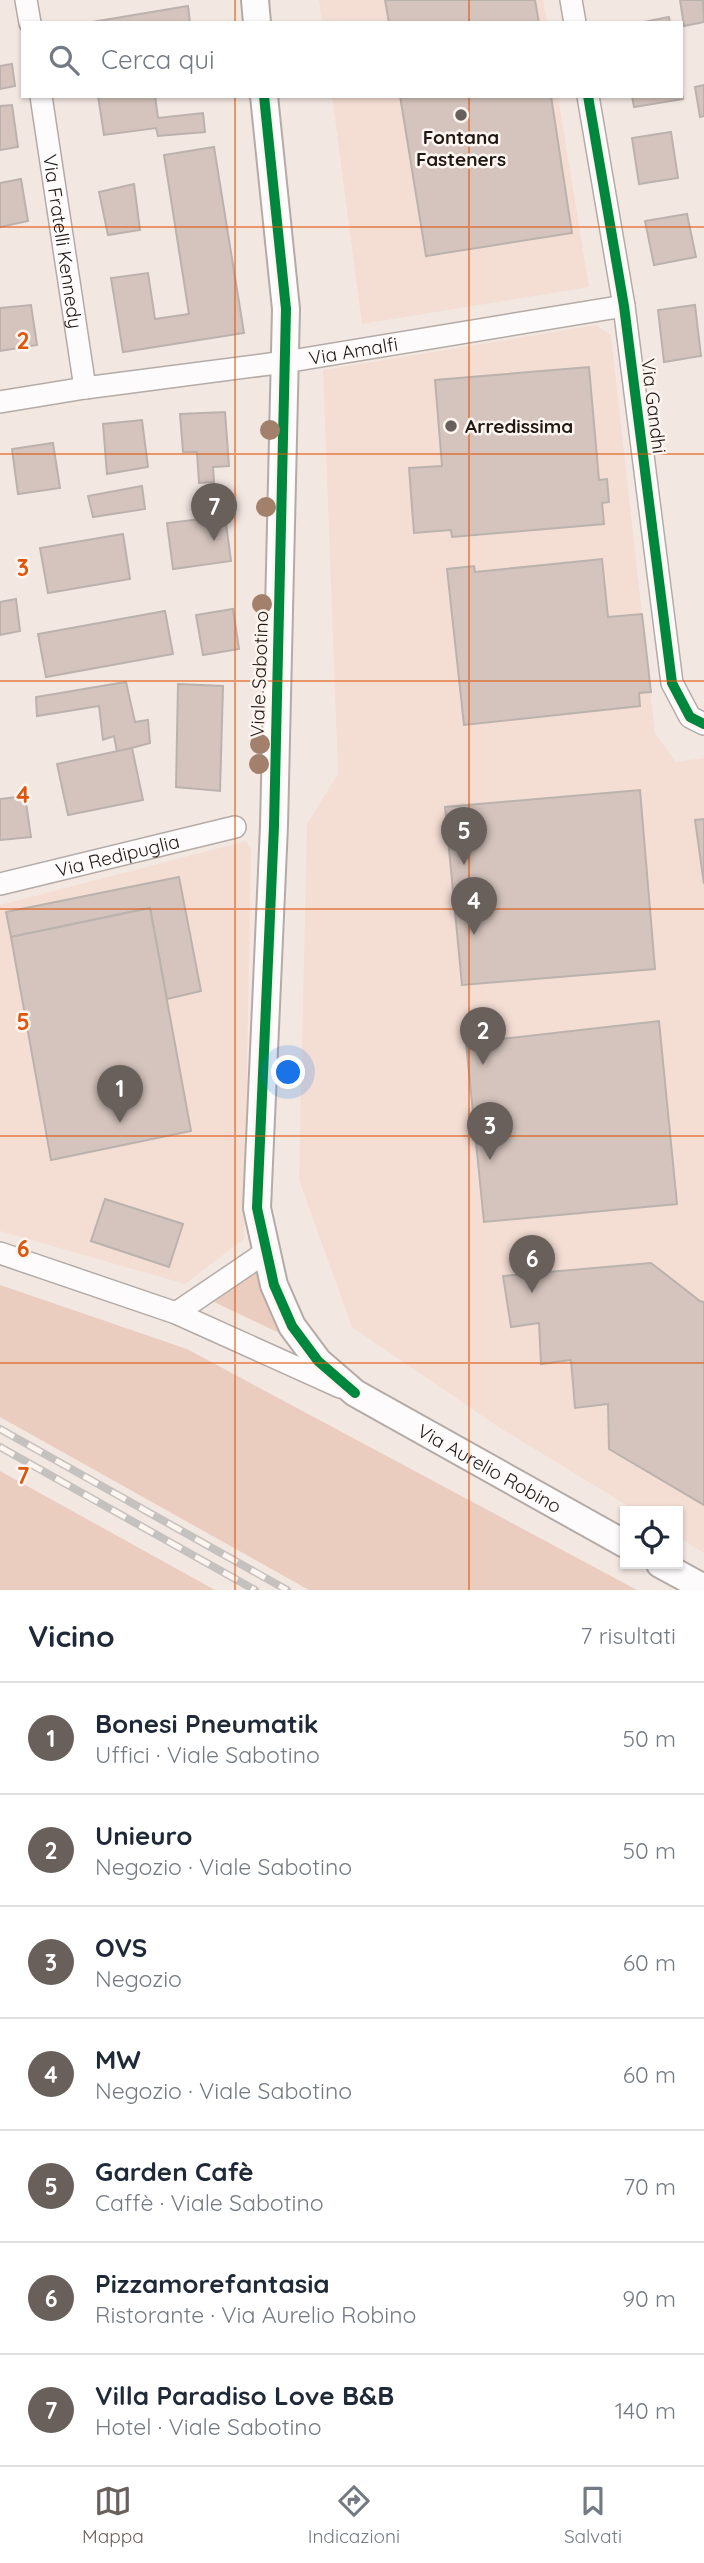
<!DOCTYPE html>
<html lang="it">
<meta charset="utf-8">
<style>
body{margin:0;font-family:Quicksand,sans-serif;background:#f6f6f7;color:#1f2937}
.controls{position:absolute;right:21px;bottom:21px;display:grid;overflow:hidden;border-radius:0px;box-shadow:0 2px 5px #0004}
.controls button{width:63px;height:63px;display:grid;place-items:center;padding:0;border:0;border-bottom:2px solid #e0e1e3;background:#fff;color:#1f2937;font:35px sans-serif}
.you{position:absolute;left:289px;top:1073px;width:24px;height:24px;margin:-18px;border:5px solid #fff;border-radius:50%;background:#1a73e8;box-shadow:0 0 0 10px #1a73e833}
.badge{display:grid;place-items:center;width:46px;height:46px;border-radius:50%;background:#69605c;color:#fff;font-size:23px;font-weight:700}
.pin{position:absolute;translate:-50% -58px;filter:drop-shadow(0 2px 4px #0008)}
.pin::after{content:'';position:absolute;top:37px;width:24px;height:21px;background:inherit;clip-path:polygon(0 0,100% 0,50% 100%)}
.list{margin:0;padding:0;list-style:none}
h2{display:flex;justify-content:space-between;align-items:center;height:91px;margin:0;padding:0 28px;font-size:30px}
h2 small{font-size:23px;font-weight:400;color:#747a83}
.list li{display:grid;grid-template-columns:46px 1fr auto;gap:21px;align-items:center;box-sizing:border-box;height:112px;padding:0 28px;border-top:2px solid #e0e1e3}
.list b{display:block;font-size:26px;white-space:nowrap}
.list p{margin:0;font-size:23px;white-space:nowrap;color:#747a83}
.list em{font-size:23px;font-style:normal;color:#747a83}
.icon{flex:none;width:38px;height:38px;fill:none;stroke:currentColor;stroke-width:2;stroke-linecap:round;stroke-linejoin:round}
.map{position:relative;flex:none;width:704px;height:1590px;overflow:hidden}
.search{position:absolute;background:#fff;box-shadow:0 2px 5px #0004;left:21px;right:21px;top:21px;height:77px;display:flex;align-items:center;gap:18px;box-sizing:border-box;padding:0 24px;border-radius:0px;color:#747a83;font-size:26px}
.sheet{height:875px;background:#fff}
nav{display:flex;justify-content:space-around;align-items:center;box-sizing:border-box;height:98px;border-top:2px solid #e0e1e3;background:#fff;font-size:19px;color:#747a83}
nav a{display:grid;justify-items:center;gap:4px}
nav .on{color:#69605c}
.map>svg:first-child{display:block}
.built{fill:#f4ded4}
.green{fill:#ebcdbf}
.building{fill:#d5c4bd;stroke:#bbb2ae;stroke-width:2}
.lines{fill:none;stroke-linecap:round;stroke-linejoin:round}
.minor-casing{stroke:#b4aba7;stroke-width:24}
.tertiary-casing{stroke:#b4aba7;stroke-width:30}
.minor{stroke:#fdfbfb;stroke-width:21}
.tertiary{stroke:#fdfbfb;stroke-width:26}
.rail-casing{stroke:#c4c1bf;stroke-width:8}
.rail{stroke:#fef5f0;stroke-width:5;stroke-dasharray:16;stroke-linecap:butt}
.cycleway-casing{stroke:#fef5f0;stroke-width:15}
.cycleway{stroke:#00873e;stroke-width:10}
.tree{fill:#a3806c}
.grid{fill:none;stroke:#de560c;stroke-width:2;stroke-opacity:0.55}
.poi-dot{fill:#69605c;stroke:#fef5f0;stroke-width:2.5}
.labels{text-anchor:middle;stroke-width:5;stroke-linejoin:round;paint-order:stroke}
.poi-label{font-size:19px;font-weight:bold;fill:#1f1814;stroke:#fef5f0}
.street-label{font-size:19px;fill:#1f1814;stroke:#fef5f0}
.grid-label{font-size:23px;text-anchor:middle;font-weight:bold;fill:#de560c;stroke:#fef5f0;stroke-width:5;stroke-linejoin:round;paint-order:stroke}
</style>
<div class="map">
<svg width="704" height="1590" viewBox="0 0 704 1590">
<rect width="100%" height="100%" fill="#f3e7e2"/>
<g class="built">
<path d="M319,0H543L547,23H322Z"/>
<path d="M332,96H558L589,287L362,324Z"/>
<path d="M596,325L611,335L655,733L676,762L704,758V1553L678,1537V1511H636L497,1426L352,1327L299,1180L307,824L338,774L323,370Z"/>
<path d="M246,841L251,849L244,1239L185,1284L0,1231V905Z"/>
</g>
<g class="green">
<path d="M260,1266L290,1338L214,1302Z"/>
<path d="M0,1285L187,1349L637,1590H309L0,1417Z"/>
<path d="M0,1471L215,1590H0Z"/>
</g>
<g class="building">
<path d="M385,0H535L539,23H389Z"/>
<path d="M680,0H703L704,22L684,26Z"/>
<path d="M188,6L190,23H86Z"/>
<path d="M669,17L670,23H639Z"/>
<path d="M12,64L15,86L0,89V66Z"/>
<path d="M704,85V116L700,117L695,87Z"/>
<path d="M681,90L683,99L634,107L632,96H681Z"/>
<path d="M98,96H155L158,118L203,113L205,132L158,136L156,128L104,135Z"/>
<path d="M400,96H551L572,233L426,256Z"/>
<path d="M12,105L18,147L0,150V106Z"/>
<path d="M671,132L678,178L639,184L632,138Z"/>
<path d="M214,147L244,333L123,352L111,278L148,273L155,319L189,314L164,155Z"/>
<path d="M21,179L28,221L0,227V183Z"/>
<path d="M134,184L140,230L108,235L99,192Z"/>
<path d="M687,214L696,257L654,265L645,221Z"/>
<path d="M31,305L37,345L0,351V308Z"/>
<path d="M695,305L701,356L664,362L658,310Z"/>
<path d="M589,367L599,480L607,479L609,502L602,503L604,524L452,537L451,530L414,533L409,468L442,466L435,380Z"/>
<path d="M225,412L229,466L213,467L214,482L199,483L197,452H183L180,414Z"/>
<path d="M142,420L148,467L107,474L103,424Z"/>
<path d="M53,443L60,488L18,494L12,449Z"/>
<path d="M142,486L145,509L93,517L88,496Z"/>
<path d="M225,516L231,561L173,569L167,523Z"/>
<path d="M123,534L130,579L48,593L40,548Z"/>
<path d="M602,559L608,617L642,614L651,692L639,693L640,706L464,725L447,569L474,566L475,572Z"/>
<path d="M16,599L20,631L0,635V602Z"/>
<path d="M233,609L239,649L203,655L196,615Z"/>
<path d="M165,611L173,654L46,677L38,634Z"/>
<path d="M126,682L135,722L148,720L150,743L117,752L114,736L103,740L99,706L37,716L36,697Z"/>
<path d="M178,684L223,686L220,791L176,787Z"/>
<path d="M132,748L143,800L68,815L57,764Z"/>
<path d="M640,790L655,969L462,985L445,807Z"/>
<path d="M25,796L31,837L0,840V799Z"/>
<path d="M704,819V884L695,820Z"/>
<path d="M179,877L201,991L167,999L150,908L11,937L6,912Z"/>
<path d="M150,908L191,1131L51,1160L11,937Z"/>
<path d="M659,1021L677,1204L484,1222L466,1043Z"/>
<path d="M105,1199L183,1224L169,1267L91,1241Z"/>
<path d="M651,1263L700,1301L704,1302V1505L609,1449L608,1404L575,1408L571,1360L541,1364L539,1323L511,1327L503,1276Z"/>
</g>
<g class="lines">
<g class="minor-casing">
<g id="minor">
<path d="M26,0L30,23"/>
<path d="M571,0L575,23"/>
<path id="s1" d="M41,96L85,388"/>
<path d="M588,96L624,306L672,683L690,717L704,724"/>
<path id="s2" d="M0,402L85,388L285,362L624,306"/>
<path id="s3" d="M0,884L235,827"/>
<path d="M0,1253L176,1313L266,1252"/>
<path d="M176,1313L340,1387"/>
</g>
</g>
<g class="tertiary-casing">
<g id="tertiary">
<path d="M255,0L257,23"/>
<path id="s4" d="M264,96L286,309L274,826L257,1208L274,1285L292,1326L318,1361L355,1393L625,1544"/>
<path d="M660,1564L704,1588"/>
</g>
</g>
<use href="#minor" class="minor"/>
<use href="#tertiary" class="tertiary"/>
<g class="rail-casing">
<g id="rail">
<path d="M0,1429L287,1590"/>
<path d="M0,1447L255,1590"/>
</g>
</g>
<use href="#rail" class="rail"/>
<g class="cycleway-casing">
<g id="cycleway">
<path d="M264,96L286,309L274,826L257,1208L274,1285L292,1326L318,1361L355,1393"/>
<path d="M588,96L624,306L672,683L690,717L704,724"/>
</g>
</g>
<use href="#cycleway" class="cycleway"/>
</g>
<g class="tree">
<circle cx="270" cy="430" r="10"/>
<circle cx="266" cy="507" r="10"/>
<circle cx="262" cy="604" r="10"/>
<circle cx="260" cy="744" r="10"/>
<circle cx="259" cy="764" r="10"/>
</g>
<path class="grid" d="M235,0V23M469,0V23M235,96V1590M469,96V1590M0,227H704M0,454H704M0,681H704M0,909H704M0,1136H704M0,1363H704"/>
<g class="poi-dot">
<circle cx="461" cy="115" r="7"/>
<circle cx="451" cy="426" r="7"/>
</g>
<g class="labels">
<g class="poi-label">
<text x="461" y="144">Fontana<tspan x="461" dy="22">Fasteners</tspan></text>
<text x="465" y="433" text-anchor="start">Arredissima</text>
</g>
<g class="street-label">
<text dy="7" stroke="none"><textPath href="#s1" startOffset="147">Via Fratelli Kennedy</textPath></text>
<text dy="7" stroke="none"><textPath href="#s2" startOffset="357">Via Amalfi</textPath></text>
<text transform="translate(654 406) rotate(83)" y="7">Via Gandhi</text>
<text transform="translate(259 674) rotate(-88)" y="7">Viale Sabotino</text>
<text dy="7" stroke="none"><textPath href="#s3" startOffset="121">Via Redipuglia</textPath></text>
<text dy="7" stroke="none"><textPath href="#s4" startOffset="1484">Via Aurelio Robino</textPath></text>
</g>
</g>
<g class="grid-label">
<text x="23" y="349">2</text>
<text x="23" y="576">3</text>
<text x="23" y="803">4</text>
<text x="23" y="1030">5</text>
<text x="23" y="1257">6</text>
<text x="23" y="1484">7</text>
</g>
</svg>
<div class="controls">
<button><svg class="icon" aria-label="locate" viewBox="0 0 24 24"><circle cx="12" cy="12" r="6"/><path d="M12 2v4M12 18v4M2 12h4M18 12h4"/></svg></button>
</div>
<div class="you"></div>
<div class="pin badge" style="left:120px;top:1123px">1</div>
<div class="pin badge" style="left:483px;top:1065px">2</div>
<div class="pin badge" style="left:490px;top:1160px">3</div>
<div class="pin badge" style="left:474px;top:935px">4</div>
<div class="pin badge" style="left:464px;top:865px">5</div>
<div class="pin badge" style="left:532px;top:1293px">6</div>
<div class="pin badge" style="left:214px;top:541px">7</div>
<div class="search"><svg class="icon" aria-label="search" viewBox="0 0 24 24"><circle cx="10" cy="10" r="6"/><path d="M15 15l6 6"/></svg>Cerca qui</div>
</div>
<section class="sheet">
<h2>Vicino<small>7 risultati</small></h2>
<ul class="list">
<li><span class="badge">1</span><div><b>Bonesi Pneumatik</b><p>Uffici · Viale Sabotino</p></div><em>50 m</em></li>
<li><span class="badge">2</span><div><b>Unieuro</b><p>Negozio · Viale Sabotino</p></div><em>50 m</em></li>
<li><span class="badge">3</span><div><b>OVS</b><p>Negozio</p></div><em>60 m</em></li>
<li><span class="badge">4</span><div><b>MW</b><p>Negozio · Viale Sabotino</p></div><em>60 m</em></li>
<li><span class="badge">5</span><div><b>Garden Cafè</b><p>Caffè · Viale Sabotino</p></div><em>70 m</em></li>
<li><span class="badge">6</span><div><b>Pizzamorefantasia</b><p>Ristorante · Via Aurelio Robino</p></div><em>90 m</em></li>
<li><span class="badge">7</span><div><b>Villa Paradiso Love B&amp;B</b><p>Hotel · Viale Sabotino</p></div><em>140 m</em></li>
</ul>
</section>
<nav>
<a class="on"><svg class="icon" aria-label="map" viewBox="0 0 24 24"><path d="M3 6l6-2 6 2 6-2v14l-6 2-6-2-6 2zM9 4v14M15 6v14"/></svg>Mappa</a>
<a><svg class="icon" aria-label="directions" viewBox="0 0 24 24"><path d="M12 3l9 9-9 9-9-9zM9 14v-3h6M13 9l2 2-2 2"/></svg>Indicazioni</a>
<a><svg class="icon" aria-label="saved" viewBox="0 0 24 24"><path d="M7 4h10v16l-5-4-5 4z"/></svg>Salvati</a>
</nav>
